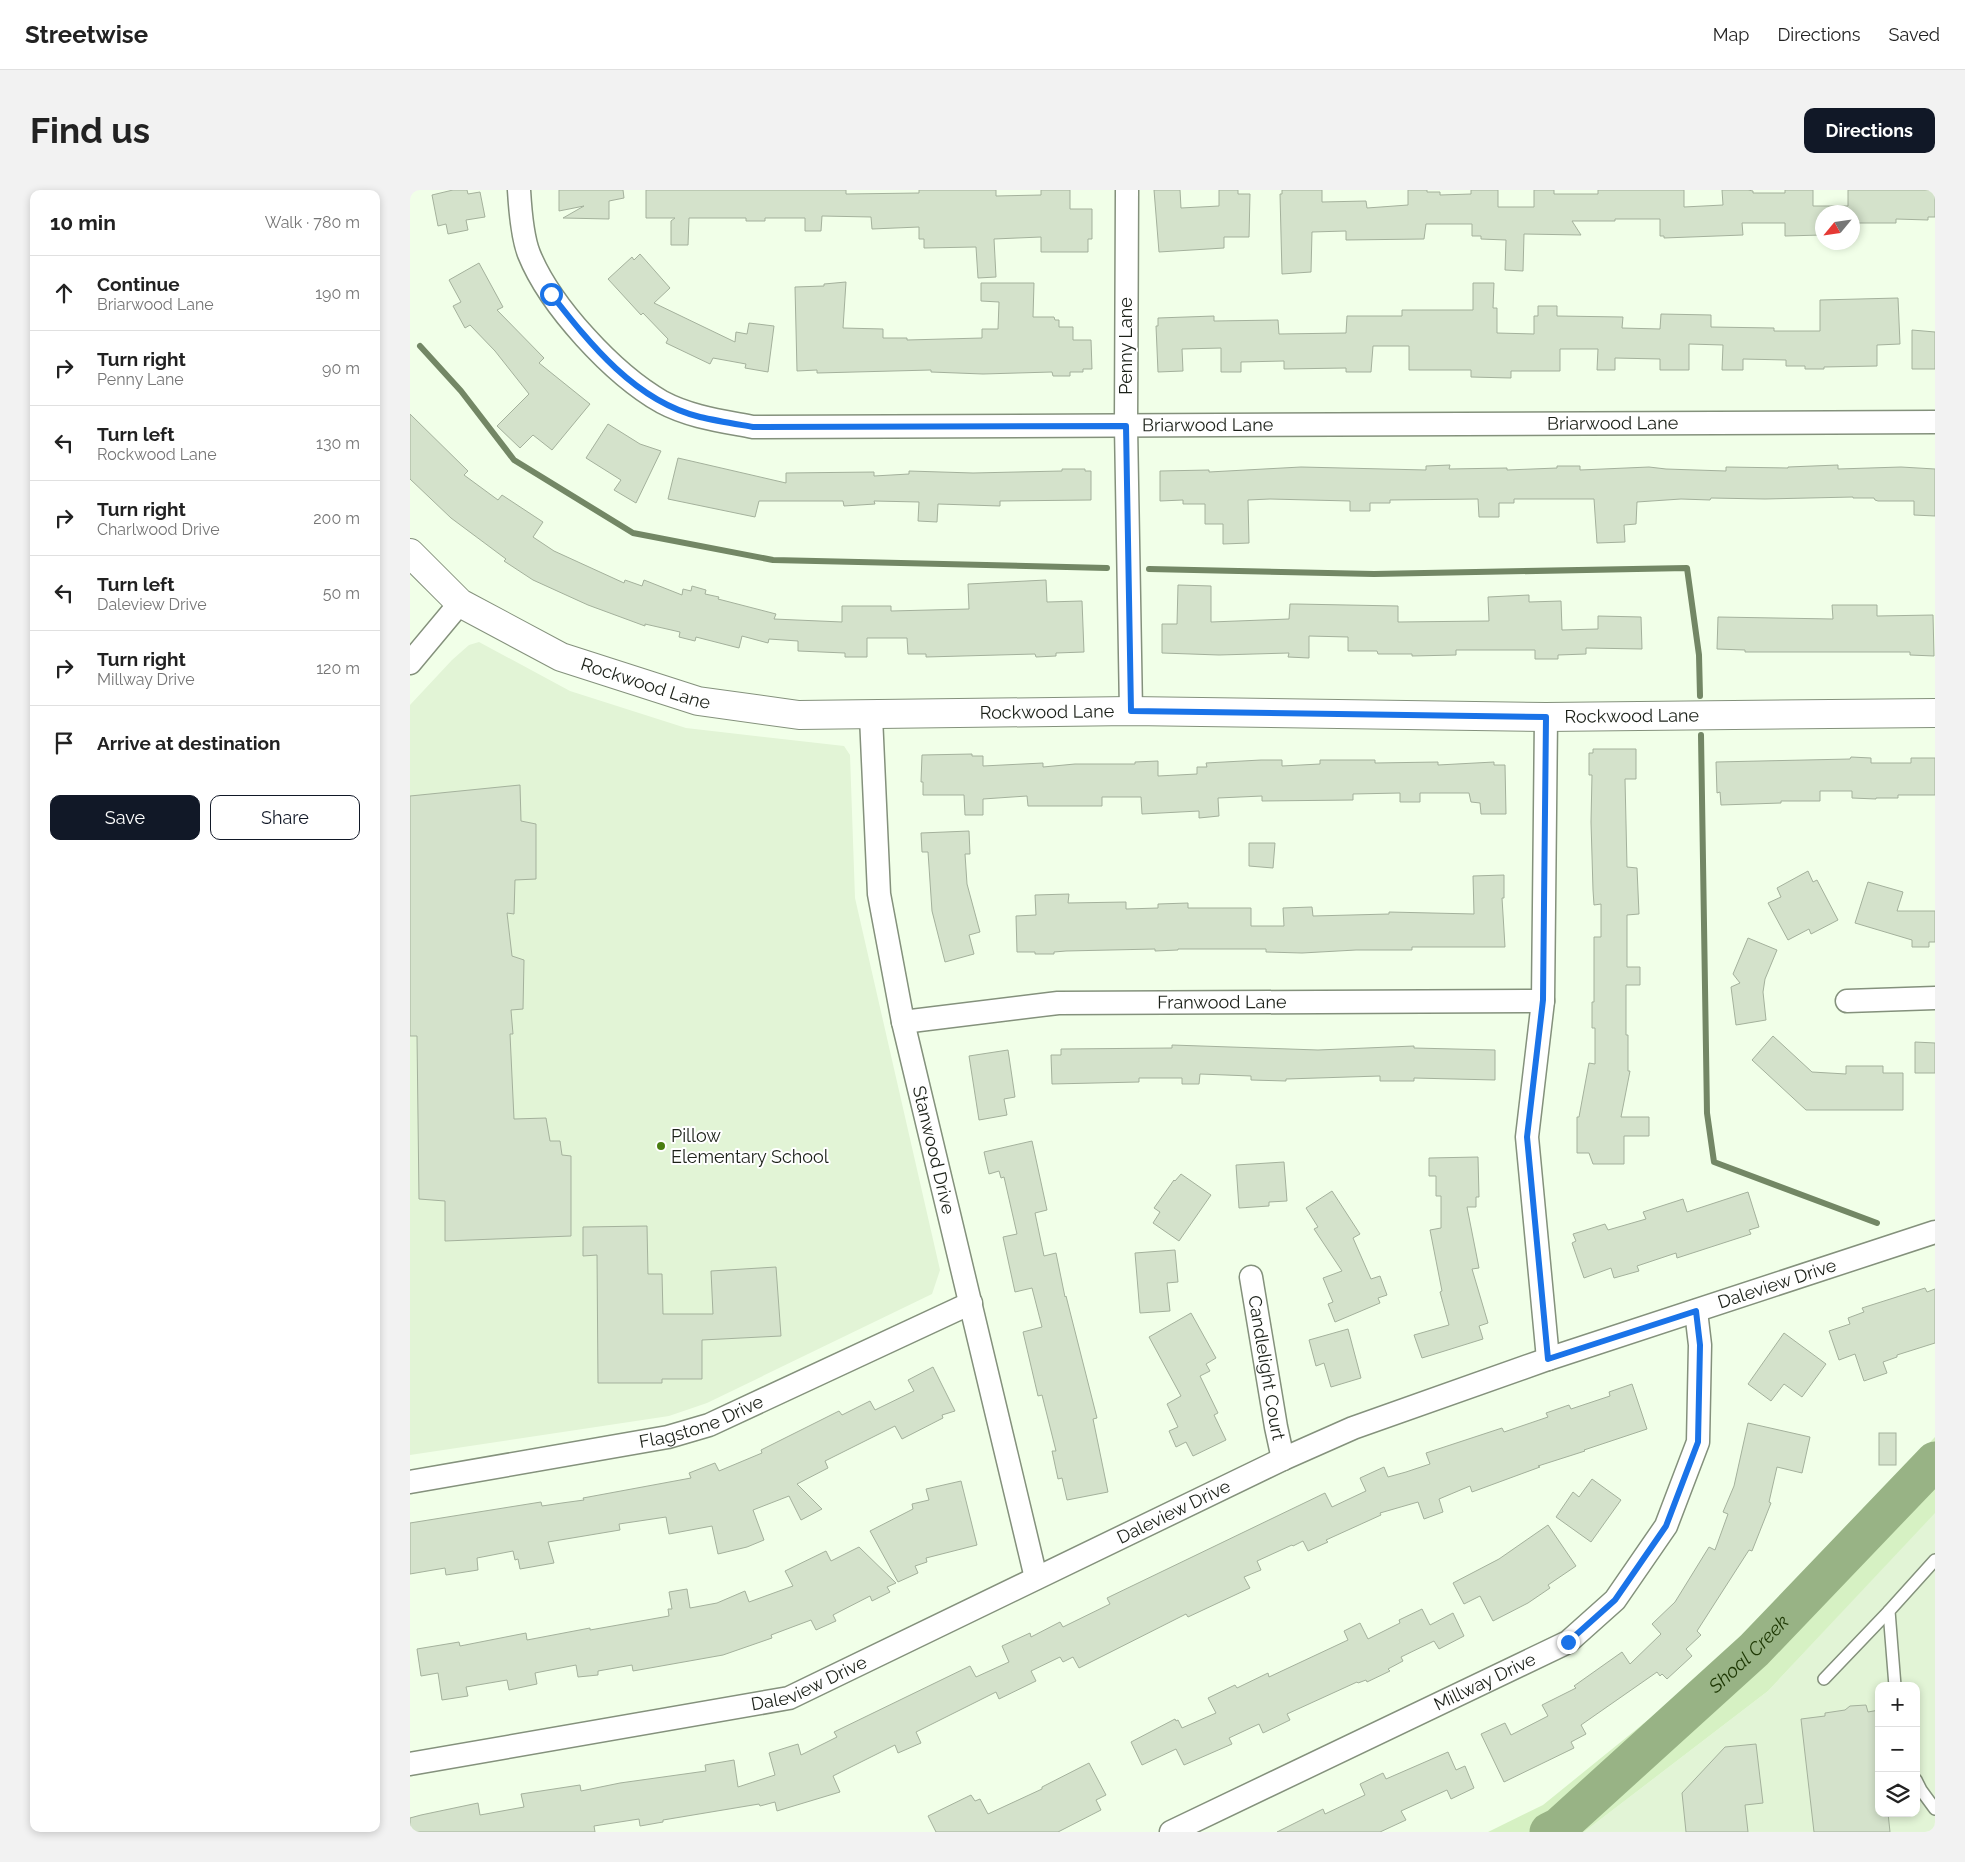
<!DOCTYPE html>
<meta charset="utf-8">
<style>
body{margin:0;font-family:Raleway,sans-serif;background:#f2f2f2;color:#222}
.controls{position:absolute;right:15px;bottom:15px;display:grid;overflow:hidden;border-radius:10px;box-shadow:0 2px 8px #0003}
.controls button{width:45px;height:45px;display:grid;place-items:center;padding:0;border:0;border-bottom:1px solid #e0e0e0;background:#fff;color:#222;font:25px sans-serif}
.compass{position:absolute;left:1405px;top:15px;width:45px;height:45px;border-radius:50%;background:#fff;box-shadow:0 2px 8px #0003;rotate:241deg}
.stop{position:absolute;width:15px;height:15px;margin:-11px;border:4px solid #1a73e8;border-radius:50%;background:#fff}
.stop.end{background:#1a73e8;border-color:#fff;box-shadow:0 1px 5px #0008}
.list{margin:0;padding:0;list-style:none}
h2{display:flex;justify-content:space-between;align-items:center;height:65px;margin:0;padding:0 20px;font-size:21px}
h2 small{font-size:16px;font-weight:400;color:#767676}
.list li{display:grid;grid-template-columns:32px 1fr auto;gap:15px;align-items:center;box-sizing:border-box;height:75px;padding:0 20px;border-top:1px solid #e0e0e0}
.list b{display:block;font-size:19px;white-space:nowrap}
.list p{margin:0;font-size:16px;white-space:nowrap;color:#767676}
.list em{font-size:16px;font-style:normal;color:#767676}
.actions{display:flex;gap:10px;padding:15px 20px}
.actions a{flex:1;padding:11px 0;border:1px solid #111827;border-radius:10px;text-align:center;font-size:18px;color:#111827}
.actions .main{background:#111827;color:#fff}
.icon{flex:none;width:28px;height:28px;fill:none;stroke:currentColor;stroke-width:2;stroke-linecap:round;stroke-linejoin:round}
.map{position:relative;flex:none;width:1525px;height:1642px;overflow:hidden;border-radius:10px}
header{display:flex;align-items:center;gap:30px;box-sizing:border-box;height:70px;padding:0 25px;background:#fff;border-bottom:1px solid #e0e0e0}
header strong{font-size:24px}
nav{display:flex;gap:28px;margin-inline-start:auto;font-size:18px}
.intro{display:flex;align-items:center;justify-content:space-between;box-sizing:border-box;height:120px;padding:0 30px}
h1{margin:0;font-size:35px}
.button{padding:12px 22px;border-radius:10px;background:#111827;color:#fff;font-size:18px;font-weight:700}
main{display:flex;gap:30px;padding:0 30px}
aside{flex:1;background:#fff;border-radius:10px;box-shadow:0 2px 8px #0003}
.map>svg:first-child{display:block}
.built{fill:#e2f4d6;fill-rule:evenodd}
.green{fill:#d6f1c3}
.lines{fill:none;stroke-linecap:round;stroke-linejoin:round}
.stream{stroke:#738765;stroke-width:6}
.river{stroke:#98b385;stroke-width:39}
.building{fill:#d4e2cb;stroke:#a4b19c}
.lane-casing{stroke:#84917c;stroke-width:14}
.street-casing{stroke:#84917c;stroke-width:25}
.secondary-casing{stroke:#84917c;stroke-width:30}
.lane{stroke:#fff;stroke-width:11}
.street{stroke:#fff;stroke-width:22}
.secondary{stroke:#fff;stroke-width:28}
.route{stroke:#1a73e8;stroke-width:6}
.poi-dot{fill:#497d10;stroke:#fff;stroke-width:2}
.labels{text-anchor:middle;stroke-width:4;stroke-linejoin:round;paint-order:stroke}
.street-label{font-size:18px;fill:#1c2119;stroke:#fff}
.poi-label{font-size:18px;fill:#1c2119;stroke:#fff;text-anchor:start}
.water-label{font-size:19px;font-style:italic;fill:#1d3703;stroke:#fff}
</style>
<header>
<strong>Streetwise</strong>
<nav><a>Map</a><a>Directions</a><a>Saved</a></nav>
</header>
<div class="intro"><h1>Find us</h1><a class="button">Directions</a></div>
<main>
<aside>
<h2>10 min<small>Walk · 780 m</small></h2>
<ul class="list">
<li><svg class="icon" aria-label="ahead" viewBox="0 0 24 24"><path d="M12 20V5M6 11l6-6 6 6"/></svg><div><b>Continue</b><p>Briarwood Lane</p></div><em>190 m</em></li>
<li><svg class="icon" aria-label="right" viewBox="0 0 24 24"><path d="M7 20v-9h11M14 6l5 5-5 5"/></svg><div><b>Turn right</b><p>Penny Lane</p></div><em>90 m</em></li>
<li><svg class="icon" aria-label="left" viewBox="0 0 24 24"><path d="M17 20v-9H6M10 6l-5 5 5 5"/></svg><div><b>Turn left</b><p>Rockwood Lane</p></div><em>130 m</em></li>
<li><svg class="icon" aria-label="right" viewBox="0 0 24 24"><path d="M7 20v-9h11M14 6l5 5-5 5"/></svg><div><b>Turn right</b><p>Charlwood Drive</p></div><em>200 m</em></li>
<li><svg class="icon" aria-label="left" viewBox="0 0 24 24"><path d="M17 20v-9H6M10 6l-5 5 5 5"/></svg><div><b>Turn left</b><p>Daleview Drive</p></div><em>50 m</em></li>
<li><svg class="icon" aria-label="right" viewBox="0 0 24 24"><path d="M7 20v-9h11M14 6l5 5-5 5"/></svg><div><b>Turn right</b><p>Millway Drive</p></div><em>120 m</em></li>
<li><svg class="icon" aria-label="arrive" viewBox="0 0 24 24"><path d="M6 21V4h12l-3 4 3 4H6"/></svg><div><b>Arrive at destination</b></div></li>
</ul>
<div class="actions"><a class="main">Save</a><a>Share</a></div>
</aside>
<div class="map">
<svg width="1525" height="1642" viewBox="0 0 1525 1642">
<rect width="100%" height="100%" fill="#f1ffe8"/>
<g class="built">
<path d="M69,452L160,501L276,538L434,556L440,565L445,708L530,1080L522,1104L297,1213L259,1226L0,1265V515L42,470L59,455Z"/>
<path d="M1525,1322V1642H1174L1358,1501ZM1469,1496H1506V1623H1469Z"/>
</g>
<path class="green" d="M1525,1247V1323L1358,1501L1174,1642H1078L1133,1615L1307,1474Z"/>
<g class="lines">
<g class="stream">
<path d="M10,156L51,201L104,270L223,343L363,370L697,378"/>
<path d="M739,379L964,384L1277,378L1289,465L1290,506"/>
<path d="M1291,545L1297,923L1304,972L1467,1033"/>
</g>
<path class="river" id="s1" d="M1139,1642L1149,1637L1344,1460L1525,1271"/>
</g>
<g class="building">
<path d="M43,0H57L58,4L70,2L75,27L56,30L58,40L38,44L36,34L28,36L22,5Z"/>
<path d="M149,0H213L214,8L199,11V29L153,28L174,16L149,21Z"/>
<path d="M236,0H436V4L509,3V0H586V6L631,5V0H660V19H682V49H678V62H631V47L584,49L586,87L568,88L566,57L514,58V49H509V37L462,39L461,27L412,26L411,41H395V28H355V31H336V28H279L278,55H261V31L265,28H236Z"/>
<path d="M744,0H770L771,18L809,16V0H828V4H840L839,47H814V58L749,62Z"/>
<path d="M872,0H912V12L956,11L957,18L998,15V0H1017V2H1030V5L1061,4V0H1088V17H1124V0H1144V4H1188V0H1274V17L1313,15L1312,0H1338L1343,1V3H1375V0H1403V16H1438V0H1525V27H1518V30L1486,29V33H1442V22H1412V45L1375,46V33H1332L1333,45L1254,48V46H1250V29H1205V31H1162L1171,45L1114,44L1113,81L1095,80L1096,50L1071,49V46H1062V34H1016L1014,49L936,50V41L902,42L901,82L872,84L870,4H872Z"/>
<path d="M230,64L260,98L244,113L325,152L326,142L337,144L339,133L364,136L358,182L335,178L336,174L303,168L300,174L256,153L258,149L233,123L231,125L198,89L222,67L224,70Z"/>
<path d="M69,73L93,117L87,120L134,168L129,173L180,214L142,260L123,245L110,258L87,236L119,204L85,161L60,135L55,138L43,116L51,112L39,90Z"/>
<path d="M436,92L433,138L473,139V148H497V150L572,148V139H588L589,112L571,111V93H624L623,127H644L645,130H649V137H663V150H681L682,179H673V182H660V186H643L642,182L573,184L521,182V180L407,183V180L387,181L385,97L414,96V94Z"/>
<path d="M1063,93H1084L1083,118H1087V143L1124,144V126H1128V116H1147V126L1213,127L1212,138L1250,139L1251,124L1301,125V137L1364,138V141H1410V110L1488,108L1490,154L1467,155V176L1414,177V179H1395V176H1376V170L1333,169V180H1312L1313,155L1279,154V180H1250V169L1205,168V180H1187L1188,159H1150V181H1101V188L1061,187V180H999V156H963L961,182H936V178L874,179V171L831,172V182H811V158L772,159L773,181L748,182L746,136H748V128L804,126V131L868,130L869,144L936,143L937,126H992V120H1063Z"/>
<path d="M1502,140L1525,142V179H1502Z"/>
<path d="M0,224L58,281L54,285L88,310L92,305L133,332L123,347L144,361L214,393L215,390L232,396L234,390L272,405L273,399L281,401L282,396L296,400L295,404L309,407L308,409L366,424L364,429L432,432V416H481V421L559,419L558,394L636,390L637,412L672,411L674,462L646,463V466L626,467L625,464L516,467V464H498L497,448H457V467H435V463L388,461V451L359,449L358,453L332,446L329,458L286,447L285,451L269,447L270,442L235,434V436L178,415L123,390L94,371L96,369L41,328L0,289Z"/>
<path d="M198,234L230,254L251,261L226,313L204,300L211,290L176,268Z"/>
<path d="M268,268L376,293V283L464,282V286L499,284V281L563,283L652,281V279H675V281H681V310L590,311V316L528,314L527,332L508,331L509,312L464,311L465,314L434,316L433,311H349L345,327L258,309Z"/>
<path d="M1040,275L1039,279L1097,278V280L1147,278V276H1170V280L1239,277L1256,279L1316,281V277L1378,278V277L1428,275V279L1491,277L1525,279V326L1504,325V311H1468L1465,310L1464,308H1443V307L1355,309L1301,308L1300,310L1271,309L1227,312L1226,334L1214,335L1215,352L1187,353L1184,309H1104V313H1089V327H1069L1068,309L980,310V313H960V321H940V311L860,309L838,310L839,353L813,354V334H795V314H773V310L750,311V281L799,280V282L891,277L1016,280V276Z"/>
<path d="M768,395L801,396V432L879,429L880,414H886L988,416V432L1079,431L1078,407L1119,405V412L1151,411L1152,440L1188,439V426L1231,427L1232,459L1176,458V464L1148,465V469H1125V460H1046V465L1002,466V464H968L967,461H938V447L899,446V468L878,467L879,463L809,465L752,463V434H767Z"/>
<path d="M1422,415H1467V426L1523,425L1524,466L1500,465V462H1335V460L1307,459L1308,427L1423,429Z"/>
<path d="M1183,559H1226V589H1215L1217,677L1227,678L1229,724L1217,725V777H1230V795H1216V845H1218V881H1220L1211,927H1239V946H1214V974H1183L1179,963H1167V927H1169L1179,873L1185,874V838H1182V812H1184V747H1191V714L1184,715L1183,700L1181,632L1182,585H1179V563H1183Z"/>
<path d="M562,564V566H573V576L633,573V577L665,574H725V572L748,571V586L787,584V577H797L796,573L851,570H872V576L910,574V570H965V573L1028,572V575L1084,572V575H1095L1096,624H1071L1070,613L1061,612L1059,603H1010V612H990V603L943,604V610L852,611V606L808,608L809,626L789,628V621L732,624L731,607H692V616H618L617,606L573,609V625H555L554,605H513V592H511L512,565Z"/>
<path d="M1441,567L1461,568V573H1501V568H1525V605H1488V608H1466V609L1442,608V601H1410V611H1371V613L1311,615L1310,602L1307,603L1306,572L1440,569Z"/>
<path d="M110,595L111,631L126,634V689L105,690L104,724L97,723L102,766L114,770L113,819L101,820L103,844H100L104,929L136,928L140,951H150L152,965L161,966V1046L35,1051V1011L9,1009L7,846H0V606Z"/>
<path d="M559,641L560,664H555L557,694L570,742L559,745L564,764L535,772L522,721L518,662H512L511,643Z"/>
<path d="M839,653H865L863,678L839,676Z"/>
<path d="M1398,681L1403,692L1407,690L1428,730L1401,744L1399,739L1378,750L1358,713L1371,707L1367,698Z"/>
<path d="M1094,685V708H1092L1095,757H1002V760H946L892,763L856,762V759H768V760L745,761V759L656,761L644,762V764H625V762H607L606,726L626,725L625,705L659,704L658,713L716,712V719L748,718V714L778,713V718H841V736H874L873,718L902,717L903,726L979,724V722L1064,724L1063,686Z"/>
<path d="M1458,692L1493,702L1487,721H1525V752H1519V757H1502V750L1445,733Z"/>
<path d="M1338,748L1367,760L1355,789L1353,802L1356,830L1326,835L1321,797L1330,793L1323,784Z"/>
<path d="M1363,846L1402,882L1436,884V876H1473V883H1493V920H1396L1342,870Z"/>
<path d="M1505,852L1525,853V883H1505Z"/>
<path d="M762,855L908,860L1004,856V858L1085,860V890L1004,888V891H970V886L876,889V891L841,890V886L790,884L789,894H772V888H729V892L642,894L641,865H651V859L762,858Z"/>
<path d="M598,860L605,907L594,909L597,925L569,930L559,866Z"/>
<path d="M622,951L637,1020L625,1023L634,1066L646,1063L655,1107L656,1106L687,1228L683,1229L698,1302L657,1310L652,1288L648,1289L642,1261H646L632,1205L628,1206L613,1142L632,1137L622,1098L605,1102L593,1047L607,1044L594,987L591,988L589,981L579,984L574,962Z"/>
<path d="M1068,967L1069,1007H1066V1017H1057L1069,1078L1062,1079L1078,1133L1069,1136L1073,1149L1012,1168L1004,1145L1039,1135L1030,1102L1032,1101L1020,1040L1031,1038V1006H1026V986H1019V968Z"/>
<path d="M874,972L877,1011L859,1012V1016L829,1018L826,975Z"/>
<path d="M771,984L801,1005L769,1051L743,1033L750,1022L744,1018L764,990L765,991Z"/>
<path d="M922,1001L950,1044L943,1048L961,1089L970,1086L977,1105L968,1108L970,1113L925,1132L918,1114L923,1112L913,1088L932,1081L904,1039L908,1037L896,1018Z"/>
<path d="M1338,1002L1349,1037L1339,1040L1341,1044L1267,1068L1266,1063L1227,1076L1229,1081L1204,1088L1201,1078L1174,1088L1162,1053L1166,1051L1163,1044L1195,1034L1198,1040L1236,1029L1233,1022L1273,1009L1277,1022Z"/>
<path d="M237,1036L238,1084H252L253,1124H303L301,1081L366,1077L371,1146L292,1150V1189H252V1193H188L187,1065L173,1066V1037Z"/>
<path d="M765,1060L768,1092L757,1093L760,1121L730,1123L725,1063Z"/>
<path d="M1515,1098L1517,1102L1525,1099V1153L1487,1165V1167L1473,1172L1477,1183L1454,1191L1445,1164L1429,1170L1419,1141L1440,1134L1438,1128L1454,1122L1452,1118Z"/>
<path d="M781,1123L806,1168L796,1174L800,1181L790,1186L808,1223L804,1225L816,1250L783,1266L776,1252L766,1257L759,1241L768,1237L757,1214L771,1206L739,1147Z"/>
<path d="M938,1139L951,1188L921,1197L914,1173L906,1176L899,1150Z"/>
<path d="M1374,1143L1416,1174L1392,1207L1374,1194L1361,1211L1338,1194Z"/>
<path d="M523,1177L545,1221L532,1225L533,1228L492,1249L485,1236L415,1271L418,1278L387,1294L412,1319L391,1330L379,1306L343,1320L354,1350L337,1357L308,1364L302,1336L259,1344L256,1327L209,1334L210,1340L138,1352L144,1373L110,1379L108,1369L105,1370L103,1361L67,1368L68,1380L36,1385L35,1378L0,1384V1333L131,1312L132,1316L152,1313L174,1310L173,1308L281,1288L279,1283L305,1273L309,1281L352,1263L351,1260L429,1221L432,1225L460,1211L465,1220L504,1201L498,1190Z"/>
<path d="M1222,1194L1237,1239L1174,1260L1175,1261L1128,1276L1130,1277L1062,1302L1060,1296L1029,1309L1033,1322L1014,1329L1008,1312L970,1323L971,1325L916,1350L918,1352L898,1361L893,1351L883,1356L882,1355L847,1371L851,1380L834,1387L840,1398L778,1427L776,1424L669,1478L663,1467L653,1472L650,1467L621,1481L626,1491L589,1509L586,1502L506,1542L511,1553L488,1563L485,1555L423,1586L430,1602L367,1621L365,1612L350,1616L349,1614L253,1630V1632L230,1636L229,1629L184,1636L185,1642H0V1628L11,1625L68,1613L70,1625L114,1617L111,1604L170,1595L171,1601L210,1593L296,1581L295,1575L324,1570L328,1597L365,1585L359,1563L388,1554L391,1565L427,1547L424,1542L560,1476L566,1487L599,1472L592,1456L620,1443L621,1447L650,1432L653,1437L700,1414L697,1408L915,1303L922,1317L956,1301L950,1288L974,1277L978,1287L996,1282L1020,1274L1016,1263L1092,1238L1094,1242L1138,1227L1136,1223L1159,1215L1161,1219L1200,1206L1199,1202Z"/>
<path d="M1338,1233L1400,1247L1392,1283L1367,1277L1359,1312L1361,1313L1342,1361L1339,1360L1287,1441L1291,1445L1276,1459L1282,1466L1257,1489L1252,1484L1250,1486L1247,1482L1171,1535L1176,1544L1161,1552L1164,1558L1094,1592L1071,1544L1095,1533L1101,1545L1138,1526L1132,1515L1166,1498L1164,1496L1212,1462L1220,1474L1251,1444L1242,1434L1265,1412L1299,1357L1305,1360L1318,1324L1313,1322L1324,1296Z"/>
<rect x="1469" y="1243" width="17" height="32"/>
<path d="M1182,1289L1211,1310L1181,1352L1146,1327L1163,1302L1169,1307Z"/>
<path d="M551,1291L567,1355L516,1368L517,1372L505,1376L508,1383L488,1392L460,1341L503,1319L502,1314L519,1310L516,1299Z"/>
<path d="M1138,1335L1166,1376L1138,1395L1140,1398L1118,1413L1083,1431L1070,1406L1054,1414L1043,1393L1089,1369Z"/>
<path d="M449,1357L486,1393L477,1397L480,1402L462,1411L460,1406L423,1425L426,1431L406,1440L401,1430L361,1445L362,1448L313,1465L223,1481L222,1475L188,1481V1485L168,1487L166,1475L125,1483L127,1494L99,1500L97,1490L56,1497L58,1506L32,1510L28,1483L11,1486L7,1459L49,1452L50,1456L116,1443L117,1450L180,1438V1440L259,1426L258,1419H262L259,1402L277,1399L280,1418L307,1413L335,1401L339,1412L383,1396L375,1381L416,1361L421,1371Z"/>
<path d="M1012,1419L1020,1435L1043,1423L1054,1446L1029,1459L1024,1451L991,1467L993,1471L978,1479L980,1481L957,1492L956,1490L948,1493L947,1492L877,1524L880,1530L853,1543L849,1534L819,1548L822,1554L774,1575L766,1559L732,1575L721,1552L765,1529L766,1531L768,1530L772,1538L806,1523L798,1508L825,1495L827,1498L858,1483L859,1487L938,1450L934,1441L950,1433L958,1449L990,1433L989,1430Z"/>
<path d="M1456,1515L1458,1522L1469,1520V1623H1478L1480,1642H1404L1391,1529L1415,1526V1523L1435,1520L1440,1516Z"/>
<path d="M1346,1554L1353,1613L1335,1615L1338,1642H1276L1272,1603L1315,1557Z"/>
<path d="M1038,1562L1046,1580L1055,1576L1064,1598L1041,1609L1037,1600L991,1621L996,1630L970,1642H867L913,1619L915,1624L955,1605L950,1594L973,1583L976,1589Z"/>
<path d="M679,1573L696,1605L686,1610L691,1620L648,1642H526L518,1626L561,1605L565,1611L570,1609L578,1624L632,1599V1597Z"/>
</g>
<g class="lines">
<g class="lane-casing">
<g id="lane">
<path d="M1414,1489L1479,1421"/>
<path d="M1485,1496L1479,1421L1525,1370"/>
<path d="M1506,1590L1511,1600L1525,1619"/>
</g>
</g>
<g class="street-casing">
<g id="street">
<path id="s2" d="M109,0C110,17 113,49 119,64C140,116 203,184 252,212C280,227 312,231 343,237L1525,232"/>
<path d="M717,0L716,236L721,521"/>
<path d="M0,473L50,413"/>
<path id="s3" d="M461,526L469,704L493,832L626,1388"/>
<path d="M1136,527L1133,811L1117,947L1138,1169"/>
<path d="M1437,811L1525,808"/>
<path id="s4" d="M493,832L648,813L1133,811"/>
<path id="s5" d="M841,1087L866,1237L873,1269"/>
<path id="s6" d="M0,1292L258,1247L299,1235L561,1113"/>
<path id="s7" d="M0,1574L379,1508L873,1269L943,1238L1138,1169L1525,1042"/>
<path id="s8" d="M761,1642L1158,1452L1205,1410L1256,1336L1288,1252L1290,1155L1286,1121"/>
</g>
</g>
<g class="secondary-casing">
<g id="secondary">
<path id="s9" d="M0,363L50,413L151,467L288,511L389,525L721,521L1136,527L1525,523"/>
</g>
</g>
<use href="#lane" class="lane"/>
<use href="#street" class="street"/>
<use href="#secondary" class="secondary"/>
</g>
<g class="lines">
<path class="route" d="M141,104C180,154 225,211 290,227C307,231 326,234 343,237L716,236L721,521L1136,527L1133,810L1117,947L1138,1169L1286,1121L1290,1155L1288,1252L1256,1336L1205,1410L1158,1452"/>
</g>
<circle class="poi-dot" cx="251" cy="956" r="5"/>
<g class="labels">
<g class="street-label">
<text transform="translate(716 156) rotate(-90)" y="6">Penny Lane</text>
<text dy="6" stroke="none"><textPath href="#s2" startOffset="1221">Briarwood Lane</textPath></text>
<text dy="6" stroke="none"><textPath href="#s2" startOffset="816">Briarwood Lane</textPath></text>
<text dy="6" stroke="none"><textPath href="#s9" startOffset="274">Rockwood Lane</textPath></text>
<text dy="6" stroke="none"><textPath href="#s9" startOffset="679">Rockwood Lane</textPath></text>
<text dy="6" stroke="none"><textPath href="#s9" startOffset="1264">Rockwood Lane</textPath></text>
<text dy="6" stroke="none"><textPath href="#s4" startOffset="320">Franwood Lane</textPath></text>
<text dy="6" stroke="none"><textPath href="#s3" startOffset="440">Stanwood Drive</textPath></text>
<text dy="6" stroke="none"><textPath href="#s7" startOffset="1458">Daleview Drive</textPath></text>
<text dy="6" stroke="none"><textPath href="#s5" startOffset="92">Candlelight Court</textPath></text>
<text dy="6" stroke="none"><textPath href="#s6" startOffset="298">Flagstone Drive</textPath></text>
<text dy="6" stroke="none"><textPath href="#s7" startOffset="812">Daleview Drive</textPath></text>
<text dy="6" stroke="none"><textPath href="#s7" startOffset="408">Daleview Drive</textPath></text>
<text dy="6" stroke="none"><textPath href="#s8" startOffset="348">Millway Drive</textPath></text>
</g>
<g class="poi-label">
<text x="261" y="952">Pillow<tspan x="261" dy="21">Elementary School</tspan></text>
</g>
<g class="water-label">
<text dy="7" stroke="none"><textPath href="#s1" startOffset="268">Shoal Creek</textPath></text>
</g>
</g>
</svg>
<div class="controls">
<button>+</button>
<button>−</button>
<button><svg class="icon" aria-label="layers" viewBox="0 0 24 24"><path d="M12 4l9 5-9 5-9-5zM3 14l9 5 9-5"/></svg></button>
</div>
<svg class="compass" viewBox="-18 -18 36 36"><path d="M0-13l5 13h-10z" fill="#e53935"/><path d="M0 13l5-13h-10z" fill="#767676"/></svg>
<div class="stop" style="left:141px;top:104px"></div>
<div class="stop end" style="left:1158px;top:1452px"></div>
</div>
</main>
